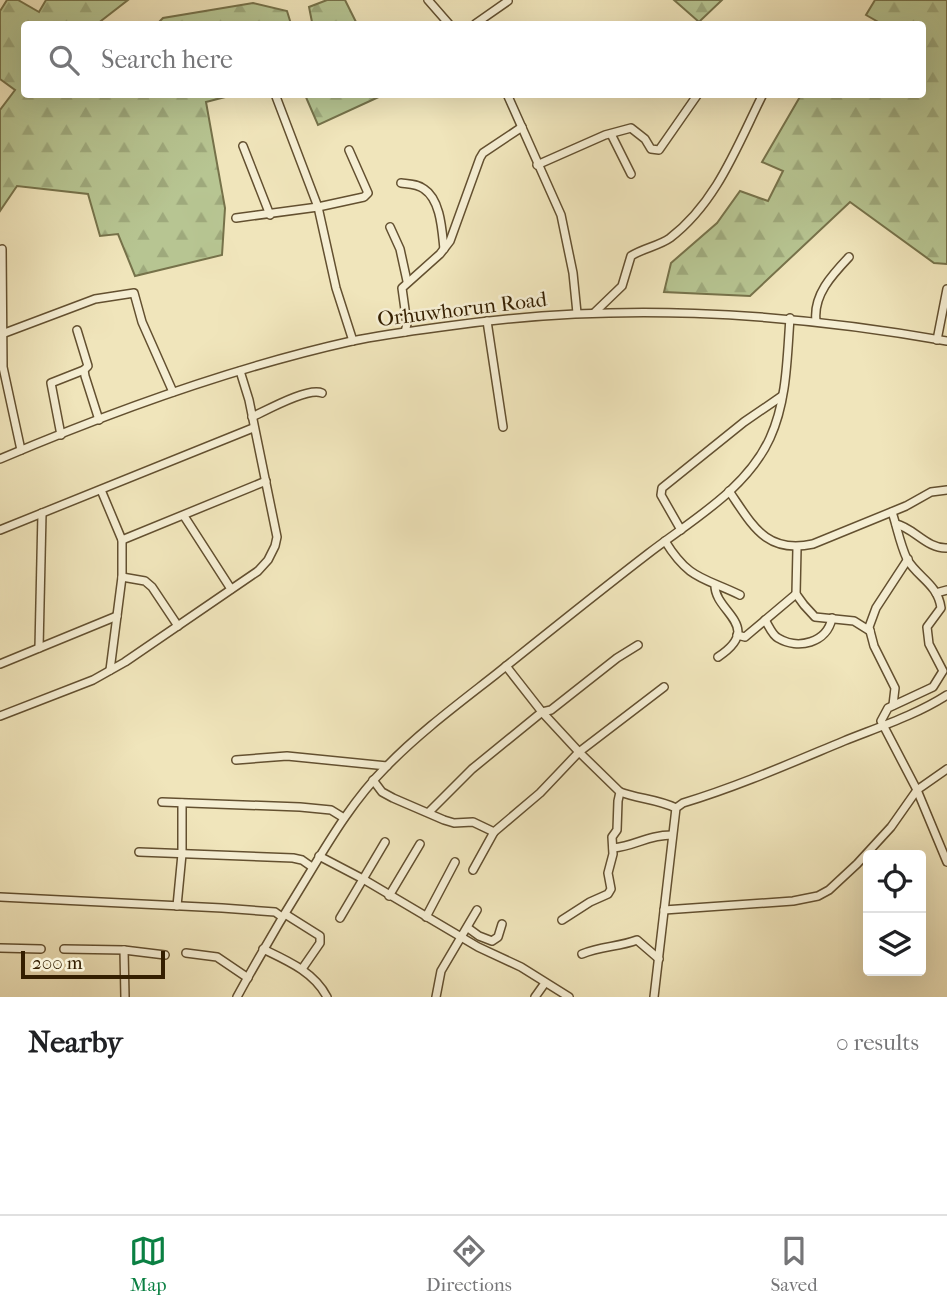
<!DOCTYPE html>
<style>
body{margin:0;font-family:"IM FELL French Canon",serif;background:#f6f6f6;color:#202124}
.controls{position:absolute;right:21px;bottom:21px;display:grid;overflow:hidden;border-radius:7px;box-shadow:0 7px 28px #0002}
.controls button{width:63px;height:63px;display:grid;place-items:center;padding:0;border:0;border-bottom:2px solid #e0e0e0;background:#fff;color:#202124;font:35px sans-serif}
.scale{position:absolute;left:21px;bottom:18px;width:144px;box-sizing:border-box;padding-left:7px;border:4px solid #341f01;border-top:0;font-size:19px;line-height:24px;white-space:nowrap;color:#341f01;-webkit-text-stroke:5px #f5eed3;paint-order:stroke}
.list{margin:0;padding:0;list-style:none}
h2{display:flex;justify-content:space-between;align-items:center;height:91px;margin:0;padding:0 28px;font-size:30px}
h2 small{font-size:23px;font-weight:400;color:#757577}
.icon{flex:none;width:38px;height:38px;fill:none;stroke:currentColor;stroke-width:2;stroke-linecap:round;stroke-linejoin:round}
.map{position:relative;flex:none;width:947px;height:997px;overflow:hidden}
.search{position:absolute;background:#fff;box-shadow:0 7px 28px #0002;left:21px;right:21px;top:21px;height:77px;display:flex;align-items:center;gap:18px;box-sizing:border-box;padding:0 24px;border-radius:7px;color:#757577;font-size:26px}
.sheet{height:217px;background:#fff}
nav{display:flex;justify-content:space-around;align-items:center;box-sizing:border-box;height:98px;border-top:2px solid #e0e0e0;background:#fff;font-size:19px;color:#757577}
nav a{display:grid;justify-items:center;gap:4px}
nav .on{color:#0b8043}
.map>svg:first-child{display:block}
.forest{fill:url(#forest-firs);stroke:#76724a;stroke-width:2}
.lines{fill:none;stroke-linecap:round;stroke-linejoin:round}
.minor-casing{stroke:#635030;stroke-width:10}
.minor{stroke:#f5eed3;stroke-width:7}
.labels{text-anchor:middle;stroke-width:5;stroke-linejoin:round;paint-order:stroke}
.street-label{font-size:21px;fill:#341f01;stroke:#f5eed3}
</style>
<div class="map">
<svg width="947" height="997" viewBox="0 0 947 997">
<defs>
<pattern id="forest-firs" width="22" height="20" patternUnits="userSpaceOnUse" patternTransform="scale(1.75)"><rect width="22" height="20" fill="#b7c592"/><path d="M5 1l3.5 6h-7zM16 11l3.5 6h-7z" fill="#9ea97c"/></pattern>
</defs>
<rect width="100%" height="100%" fill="#f0e5bb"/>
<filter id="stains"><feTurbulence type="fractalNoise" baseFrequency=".00286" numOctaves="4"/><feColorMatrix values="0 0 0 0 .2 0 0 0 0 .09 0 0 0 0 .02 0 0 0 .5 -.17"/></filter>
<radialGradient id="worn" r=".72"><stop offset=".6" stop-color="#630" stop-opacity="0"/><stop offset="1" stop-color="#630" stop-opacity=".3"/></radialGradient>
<g class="forest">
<path d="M7,0H18L39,12L46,0H128L97,24H24V94L233,95L206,102L225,208L222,255L135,276L118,234L100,236L88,194L17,186L0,211V110L15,90L0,79V11Z"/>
<path d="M327,0H345L357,24H302L312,22L309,7Z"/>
<path d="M674,0H722L699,22Z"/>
<path d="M875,0H947V264L934,263L850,202L750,296L664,292L671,263L717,223L740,191L768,201L783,171L762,162L801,95L922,94V24H882L866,15Z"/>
<path d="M253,3L287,11L291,24H157L163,18Z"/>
<path d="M305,95H383L318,125Z"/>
</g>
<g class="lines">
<g class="minor-casing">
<g id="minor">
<path d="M428,0L449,24"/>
<path d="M475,24L508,1"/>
<path d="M275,94L318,207L336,288L353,341"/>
<path d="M507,94L561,215L573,273L577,313"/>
<path d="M611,134L631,174"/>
<path d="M243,146L270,215"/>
<path d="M537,165L605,135L631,128L645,139L651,149L659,150L698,94"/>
<path d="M401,183C409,184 418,184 424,189C441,200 442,231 444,249"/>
<path d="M236,218L318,207L364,197L368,193L349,150"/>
<path d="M390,227L400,249L407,281"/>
<path d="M2,249L3,367L21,450"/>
<path d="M595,312L622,286L631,256C643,248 659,246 670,238C717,202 737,146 763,94"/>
<path d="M487,321L503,427"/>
<path d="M816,321C813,295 832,275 849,257"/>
<path d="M77,330L88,366L84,370L85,376L99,420"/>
<path d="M405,332L407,324L402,288L440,254L450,241L480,158L483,153L522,127"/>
<path d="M2,334L95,299L134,293L142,322L173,392"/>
<path d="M937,340L947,289"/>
<path d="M252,417C267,410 308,387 322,393"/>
<path d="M61,435L51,383L84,370"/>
<path d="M0,459C113,411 231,368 352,341C381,335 411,331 441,327C612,302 777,311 947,341"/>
<path d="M101,490L122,540V577L110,670"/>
<path d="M729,491C753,526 766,554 813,544L906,506L931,492L947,490"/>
<path d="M892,512C897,527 900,544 907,559C917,577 938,584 941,608L927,627L929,644L943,671L933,687L888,708L881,721L917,790L947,862"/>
<path d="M184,516L231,589"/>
<path d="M896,524C914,528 927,549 947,548"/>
<path d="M0,530L253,428"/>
<path d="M681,530L661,495L662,488L744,422L782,396"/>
<path d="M122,540L266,481"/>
<path d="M665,541C689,580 703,577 740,595"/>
<path d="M797,548L796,594L804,605L815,617L854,621L870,631"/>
<path d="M122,577L145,581L152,587L178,626"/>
<path d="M715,585C714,612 765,626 718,657"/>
<path d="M936,593L947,590"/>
<path d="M765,620C769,626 772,635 778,638C798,650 827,643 832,618"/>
<path d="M737,635L745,637L796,594"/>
<path d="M39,648L42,513"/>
<path d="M0,664L117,616"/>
<path d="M893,705L895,688L874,646L869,627L876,608L908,559"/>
<path d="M0,716L93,680L125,662L258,571L268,560L275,546L277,537L249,400L240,371"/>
<path d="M236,760L287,756L387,766"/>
<path d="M373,780L382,792L393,798L444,820L454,823L473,822L494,832L473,870"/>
<path d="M620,792C639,799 657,799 676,808"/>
<path d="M162,802L300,807L331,810L344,818"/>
<path d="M429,812L472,769L542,712L551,710L617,658L638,645"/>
<path d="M494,832L540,793L579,752L542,712L506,666"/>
<path d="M613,848C636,846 647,835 672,835"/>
<path d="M139,852L293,858L302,860L312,867"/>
<path d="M319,856L363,879L478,947L521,967L569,997"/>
<path d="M389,896L420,844"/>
<path d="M0,897L222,908L275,912L282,917"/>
<path d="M177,906L182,854V803"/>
<path d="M664,910L793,901L818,896L829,890L857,864L891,827L917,790L947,769"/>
<path d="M285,914L320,936V943L302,969"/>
<path d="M426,917L455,862"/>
<path d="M340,918L385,842"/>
<path d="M562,920L590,902L608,894L611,889L608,873L613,854L612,837L617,830L618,801L620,792L579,752L664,687"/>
<path d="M468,928L479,936L492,941L498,937L502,924"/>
<path d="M0,948L41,949"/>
<path d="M64,949L124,950"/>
<path d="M263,949C288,961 314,972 327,997"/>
<path d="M186,953L217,957L248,978"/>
<path d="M582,954C601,946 619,947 637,940L659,959"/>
<path d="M125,997L124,950L165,955"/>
<path d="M237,997C260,955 284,914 309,874C332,836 355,798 386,767C419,733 458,704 495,675C546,634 597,593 649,553C692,520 747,489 770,438C787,401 787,358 790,318"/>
<path d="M436,997L441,971L477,910"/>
<path d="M535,997L545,983"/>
<path d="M654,997L676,808L683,803C739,786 791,763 844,741C879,727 916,715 947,695"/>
</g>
</g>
<use href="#minor" class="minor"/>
</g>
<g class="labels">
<g class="street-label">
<text transform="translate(462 309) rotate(-7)" y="7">Orhuwhorun Road</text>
</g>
</g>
<rect width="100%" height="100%" filter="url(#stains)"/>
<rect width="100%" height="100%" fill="url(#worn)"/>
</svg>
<div class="controls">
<button><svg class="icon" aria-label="locate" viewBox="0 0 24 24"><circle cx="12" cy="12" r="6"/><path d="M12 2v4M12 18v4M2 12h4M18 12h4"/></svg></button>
<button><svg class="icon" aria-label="layers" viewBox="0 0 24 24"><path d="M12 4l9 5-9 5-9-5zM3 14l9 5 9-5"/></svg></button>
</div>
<div class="scale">200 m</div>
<div class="search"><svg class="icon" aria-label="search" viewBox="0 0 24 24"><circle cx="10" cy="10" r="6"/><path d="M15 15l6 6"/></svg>Search here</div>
</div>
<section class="sheet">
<h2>Nearby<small>0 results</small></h2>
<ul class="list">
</ul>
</section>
<nav>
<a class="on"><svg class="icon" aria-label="map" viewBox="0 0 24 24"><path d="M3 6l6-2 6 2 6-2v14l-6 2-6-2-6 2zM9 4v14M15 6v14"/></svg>Map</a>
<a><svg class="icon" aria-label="directions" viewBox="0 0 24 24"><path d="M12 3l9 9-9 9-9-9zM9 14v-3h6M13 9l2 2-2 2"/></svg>Directions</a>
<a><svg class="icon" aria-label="saved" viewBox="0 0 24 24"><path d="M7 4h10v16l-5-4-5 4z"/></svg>Saved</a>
</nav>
